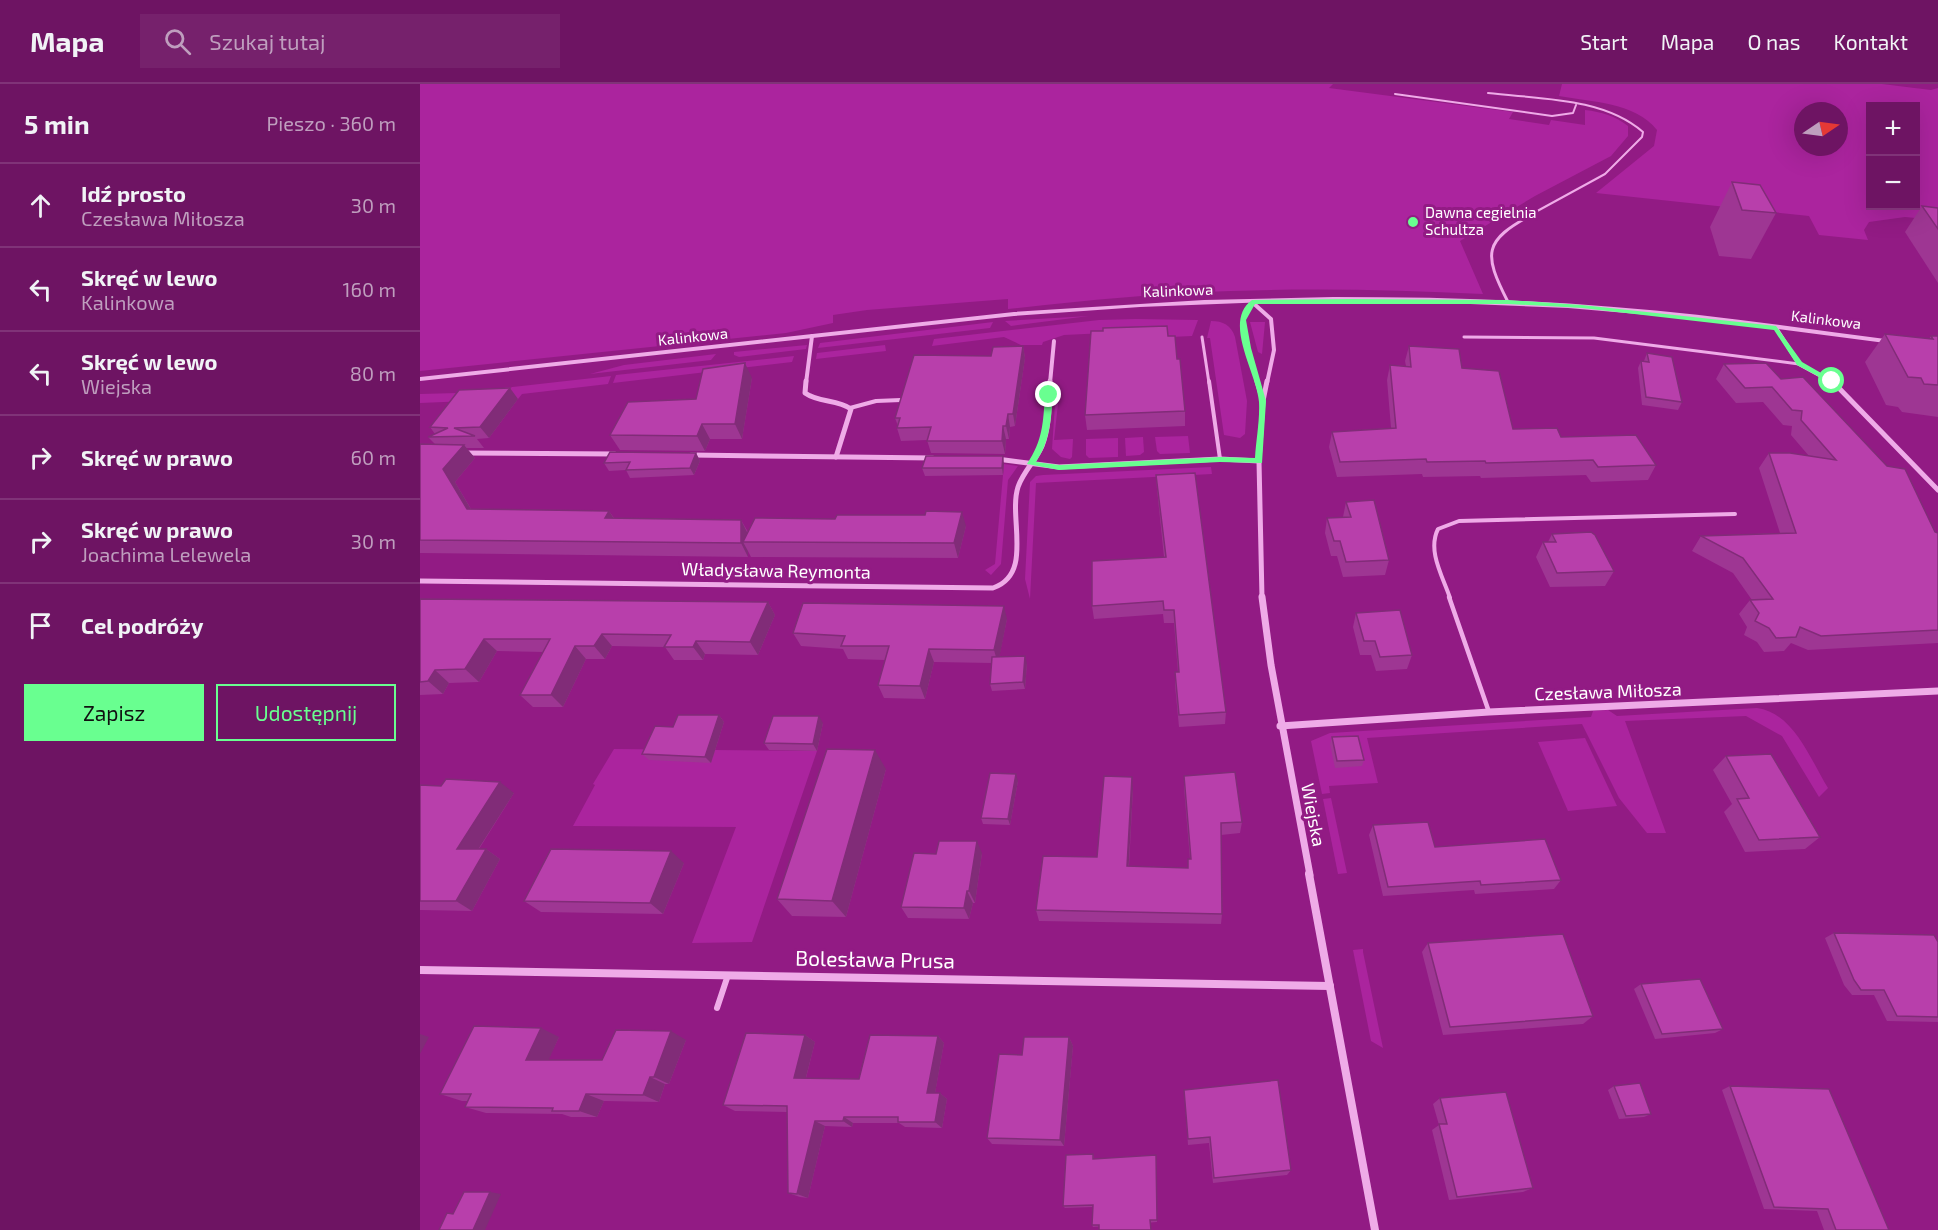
<!DOCTYPE html>
<html lang="pl">
<meta charset="utf-8">
<style>
body{margin:0;font-family:"Exo 2",sans-serif;background:#76216c;color:#f1f3f6}
.controls{position:absolute;right:18px;top:18px;display:grid;overflow:hidden;border-radius:0px;box-shadow:0 6px 24px #0002}
.controls button{width:54px;height:54px;display:grid;place-items:center;padding:0;border:0;border-bottom:2px solid #803378;background:#6e1463;color:#f1f3f6;font:30px sans-serif}
.compass{position:absolute;left:1374px;top:18px;width:54px;height:54px;border-radius:50%;background:#6e1463;box-shadow:0 6px 24px #0002;rotate:77deg}
.stop{position:absolute;width:18px;height:18px;margin:-14px;border:4px solid #69ff90;border-radius:50%;background:#fff}
.stop.end{background:#69ff90;border-color:#fff;box-shadow:0 2px 6px #0008}
.list{margin:0;padding:0;list-style:none}
h2{display:flex;justify-content:space-between;align-items:center;height:78px;margin:0;padding:0 24px;font-size:26px}
h2 small{font-size:20px;font-weight:400;color:#bf9ebe}
.list li{display:grid;grid-template-columns:39px 1fr auto;gap:18px;align-items:center;box-sizing:border-box;height:84px;padding:0 24px;border-top:2px solid #803378}
.list b{display:block;font-size:22px;white-space:nowrap}
.list p{margin:0;font-size:20px;white-space:nowrap;color:#bf9ebe}
.list em{font-size:20px;font-style:normal;color:#bf9ebe}
.actions{display:flex;gap:12px;padding:18px 24px}
.actions a{flex:1;padding:14px 0;border:2px solid #69ff90;border-radius:0px;text-align:center;font-size:21px;color:#69ff90}
.actions .main{background:#69ff90;color:#111}
.icon{flex:none;width:33px;height:33px;fill:none;stroke:currentColor;stroke-width:2;stroke-linecap:round;stroke-linejoin:round}
.map{position:relative;flex:none;width:1518px;height:1146px;overflow:hidden}
header{display:flex;align-items:center;gap:36px;box-sizing:border-box;height:84px;padding:0 30px;background:#6e1463;border-bottom:2px solid #803378}
header strong{font-size:28px}
nav{display:flex;gap:33px;margin-inline-start:auto;font-size:21px}
.search{width:420px;height:54px;background:#76216c;display:flex;align-items:center;gap:15px;box-sizing:border-box;padding:0 21px;border-radius:0px;color:#bf9ebe;font-size:22px}
main{display:flex}
aside{flex:1;background:#6e1463}
.map>svg:first-child{display:block}
.green{fill:#ab249e;fill-rule:evenodd}
.lines{fill:none;stroke-linecap:round;stroke-linejoin:round}
.service-far4{stroke:#efabe8;stroke-width:2}
.service-far3{stroke:#efabe8;stroke-width:3}
.service-far2{stroke:#efabe8;stroke-width:4}
.service-far1{stroke:#efabe8;stroke-width:4.5}
.service{stroke:#efabe8;stroke-width:6}
.minor-far3{stroke:#efabe8;stroke-width:4}
.minor-far2{stroke:#efabe8;stroke-width:5}
.minor-far1{stroke:#efabe8;stroke-width:7}
.minor{stroke:#efabe8;stroke-width:8}
.tertiary{fill:#efabe8;fill-rule:evenodd}
.wall{fill:#9e3693}
.shaded-wall{fill:#812c78}
.building{fill:#b83fab;stroke:#812c78;stroke-width:1.5}
.route{fill:#69ff90}
.poi-dot{fill:#69ff90;stroke:#921b84;stroke-width:2}
.labels{text-anchor:middle;stroke-width:6;stroke-linejoin:round;paint-order:stroke}
.far-poi-label{font-size:15px;fill:#fff;stroke:#921b84;text-anchor:start}
.far-street-label{font-size:15px;fill:#fff;stroke:#921b84}
.street-label{font-size:18px;fill:#fff;stroke:#921b84}
.near-street-label{font-size:21px;fill:#fff;stroke:#921b84}
</style>
<header>
<strong>Mapa</strong>
<div class="search"><svg class="icon" aria-label="search" viewBox="0 0 24 24"><circle cx="10" cy="10" r="6"/><path d="M15 15l6 6"/></svg>Szukaj tutaj</div>
<nav><a>Start</a><a>Mapa</a><a>O nas</a><a>Kontakt</a></nav>
</header>
<main>
<aside>
<h2>5 min<small>Pieszo · 360 m</small></h2>
<ul class="list">
<li><svg class="icon" aria-label="ahead" viewBox="0 0 24 24"><path d="M12 20V5M6 11l6-6 6 6"/></svg><div><b>Idź prosto</b><p>Czesława Miłosza</p></div><em>30 m</em></li>
<li><svg class="icon" aria-label="left" viewBox="0 0 24 24"><path d="M17 20v-9H6M10 6l-5 5 5 5"/></svg><div><b>Skręć w lewo</b><p>Kalinkowa</p></div><em>160 m</em></li>
<li><svg class="icon" aria-label="left" viewBox="0 0 24 24"><path d="M17 20v-9H6M10 6l-5 5 5 5"/></svg><div><b>Skręć w lewo</b><p>Wiejska</p></div><em>80 m</em></li>
<li><svg class="icon" aria-label="right" viewBox="0 0 24 24"><path d="M7 20v-9h11M14 6l5 5-5 5"/></svg><div><b>Skręć w prawo</b></div><em>60 m</em></li>
<li><svg class="icon" aria-label="right" viewBox="0 0 24 24"><path d="M7 20v-9h11M14 6l5 5-5 5"/></svg><div><b>Skręć w prawo</b><p>Joachima Lelewela</p></div><em>30 m</em></li>
<li><svg class="icon" aria-label="arrive" viewBox="0 0 24 24"><path d="M6 21V4h12l-3 4 3 4H6"/></svg><div><b>Cel podróży</b></div></li>
</ul>
<div class="actions"><a class="main">Zapisz</a><a>Udostępnij</a></div>
</aside>
<div class="map">
<svg width="1518" height="1146" viewBox="0 0 1518 1146">
<rect width="100%" height="100%" fill="#921b84"/>
<g class="green">
<path d="M0,0H913L909,4L1093,28L1089,35L1129,41L1131,36L1165,41V26C1182,28 1195,32 1208,42V52L1191,72L1115,112L1040,157L1063,210C979,206 895,204 811,207C737,209 662,217 588,225V215L447,226L413,231V239L366,249L0,287Z"/>
<path d="M1142,0H1462L1511,6L1518,4V136L1485,133L1449,138L1444,146L1448,156L1399,151L1389,132L1176,109L1234,62L1237,46C1215,18 1171,18 1139,12ZM1450,22H1496V122H1450ZM1383,27H1419V63H1383Z"/>
<path d="M669,232L591,242L585,237Z"/>
<path d="M716,235L778,236L772,252L708,255L707,248L644,251L623,258L622,261H601L584,253L512,262L514,255L679,236Z"/>
<path d="M791,237C803,237 811,241 815,253L827,317L825,350L820,354L804,351L790,254H787Z"/>
<path d="M573,238L570,244L398,264L400,259Z"/>
<path d="M830,238H845L842,270L838,268Z"/>
<path d="M387,261L386,265L319,273L314,271V268Z"/>
<path d="M465,261L466,267L396,275L397,269Z"/>
<path d="M296,270L291,276L170,290L204,281Z"/>
<path d="M374,272L372,278L193,299L196,291Z"/>
<path d="M191,292L188,300L102,310L98,315L0,319V310L38,309Z"/>
<path d="M635,320H638L634,356L653,355L652,373L650,375L641,373L632,365Z"/>
<path d="M768,352L770,369L740,370L737,367L735,353Z"/>
<path d="M723,353L724,368L720,371L706,372L705,354Z"/>
<path d="M698,354V373L669,374L666,371V355Z"/>
<path d="M584,380L598,382L588,396L581,480L571,491L565,486L575,480Z"/>
<path d="M791,383L792,390L616,399L610,515L605,495L610,398L616,392L623,391Z"/>
<path d="M1337,624C1374,629 1390,675 1408,704L1399,713L1362,652L1326,632L1205,637L1246,749H1227L1199,714L1162,640L947,654L958,699L909,702L910,709L902,710L891,657L910,649L1171,633L1173,627L1188,626L1197,632Z"/>
<path d="M1165,654L1197,722L1148,727L1118,658Z"/>
<path d="M194,665L397,667L332,858L272,859L316,743L153,742L175,701L173,700Z"/>
<path d="M911,714L927,789L918,790L903,715Z"/>
<path d="M943,865V868L963,964L951,957L933,866Z"/>
</g>
<g class="lines">
<g class="service-far4">
<path d="M1068,9C1118,15 1183,13 1223,48L1222,53L1185,90L1110,131"/>
<path d="M975,10L1132,32L1153,29L1156,21"/>
</g>
<g class="service-far3">
<path d="M1088,218C1063,169 1063,157 1113,130"/>
<path d="M782,253L789,299"/>
<path d="M1044,253L1174,254L1379,280"/>
</g>
<g class="service-far2">
<path d="M789,297L800,375"/>
<path d="M430,324L456,317L481,316"/>
<path d="M1030,514C1023,493 1007,467 1018,445L1039,437L1315,430"/>
</g>
<path class="service-far1" d="M1029,513L1069,628"/>
<path class="service" d="M297,924L308,891"/>
<g class="minor-far3">
<path d="M1356,244L1379,280L1414,299"/>
<path d="M386,299L392,252"/>
<path d="M630,299L634,257"/>
<path d="M838,299L827,264L823,236L832,218L851,235L854,266L847,299"/>
</g>
<g class="minor-far2">
<path d="M386,297L385,309C399,319 417,315 431,325L416,373"/>
<path d="M837,297L843,317"/>
<path d="M1412,297L1518,406"/>
<path d="M843,317L847,297"/>
<path d="M43,369L195,370"/>
<path d="M271,371L513,374"/>
<path d="M577,375L639,383L800,375L839,377"/>
<path d="M0,497L573,504C614,490 588,434 598,403C603,388 616,376 622,362C630,342 629,319 630,297"/>
<path d="M842,514L839,377L843,317"/>
</g>
<g class="minor-far1">
<path d="M842,513L851,581L890,791"/>
<path d="M860,642L1069,628L1518,607"/>
</g>
<g class="minor">
<path d="M889,790L955,1146"/>
<path d="M0,886L910,902"/>
</g>
<path class="tertiary" d="M913,213C1006,213 1100,215 1194,223C1287,230 1380,244 1473,256L1477,258L1473,260L1288,236L1148,224L976,217L848,218L720,223L594,232L0,297V293L594,228L784,216Z"/>
</g>
<g class="wall">
<path d="M1312,98L1356,129L1331,175L1299,172L1290,143Z"/>
<path d="M1502,122L1518,124V199L1485,148Z"/>
<path d="M1465,250L1509,255L1511,252H1518V333L1482,328L1478,323L1466,321L1445,278Z"/>
<path d="M748,252L757,275L765,327V342L667,346L665,331Z"/>
<path d="M603,262L605,274L595,342L590,343L589,355H586L585,370L511,369L507,356L481,357L477,344L478,342L475,334L571,272Z"/>
<path d="M989,262L1042,284L1093,345L1141,353L1236,381L1228,396L1171,398L1166,391L1061,394L1060,392L1003,393L1002,390L917,393L909,363L912,348L971,344L967,296L970,281L986,282L985,277Z"/>
<path d="M1227,269L1262,318L1258,326L1222,321L1218,284L1221,277H1224Z"/>
<path d="M1304,280L1361,295L1515,448L1518,449V559L1388,566L1371,559L1364,567L1344,568L1337,558L1324,551L1327,543L1319,530L1330,516H1332L1313,489L1272,467L1281,452L1360,449L1339,384L1349,369L1389,372L1371,351L1372,342L1363,341L1343,318L1316,319L1296,295Z"/>
<path d="M332,294L322,355H290L285,367L200,366L190,351L276,315Z"/>
<path d="M98,315L69,354L57,355L64,364H46L55,374L35,398L51,425L189,427L194,434L321,436L328,448L546,442L538,474L331,473L328,467V473L0,469V360H15L8,353L15,350L10,343Z"/>
<path d="M276,369L280,377L274,391L210,394L206,386L189,387L184,379Z"/>
<path d="M584,380L583,391L505,392L502,384Z"/>
<path d="M736,391L806,628L805,640L759,643L755,601V588H758L754,539H744L743,530L674,535L672,522L744,473L737,405Z"/>
<path d="M926,418L969,476L965,491L923,493L917,472H911L905,449L907,434L923,433Z"/>
<path d="M1132,450L1194,487L1185,502L1130,503L1116,473L1123,458H1128Z"/>
<path d="M0,515L348,518L355,531L338,571L285,570L283,576H254L245,563L192,562L185,575H166L143,623H113L100,611L124,568L77,567L59,598L29,599L23,610L0,611Z"/>
<path d="M936,529L992,571L987,585L956,587L951,571H940L933,543Z"/>
<path d="M587,535L579,573L607,579L605,605L572,607L570,600L572,579L514,578L505,615L464,614L458,601L465,576L428,575L423,565L381,562L373,549Z"/>
<path d="M299,631L304,638L291,679L229,676L222,670L253,643Z"/>
<path d="M403,639L397,667L349,666L344,659Z"/>
<path d="M912,653L944,676L942,682L915,684L910,660Z"/>
<path d="M1306,672L1400,753L1385,765L1325,768L1304,728L1312,720L1293,686Z"/>
<path d="M466,685L426,833L372,832L357,815Z"/>
<path d="M764,692L822,738L820,749L801,751L802,830L801,840L619,837L616,826L677,773L713,705L709,782L768,784V775H770L764,704Z"/>
<path d="M598,697L590,741L563,740L561,734Z"/>
<path d="M0,701L94,709L59,765H66L80,775L52,827L0,826Z"/>
<path d="M953,741L1015,763L1141,796L1134,805L1055,810L1054,806L963,812L949,751Z"/>
<path d="M562,769L555,819H553L549,835L488,834L481,823Z"/>
<path d="M264,779L243,830L121,828L104,817Z"/>
<path d="M1414,849L1518,858V938L1467,937L1454,911H1432L1424,901L1405,854Z"/>
<path d="M1008,859L1173,932L1163,940L1023,951L1002,868Z"/>
<path d="M1221,900L1303,945L1295,949L1235,955L1214,905Z"/>
<path d="M385,951L395,958L386,994L439,995L518,952L524,959L515,1009H520L527,1015L522,1044L485,1043L479,1039H433L432,1043L405,1042L388,1114L380,1113L368,1109L367,1028L315,1027L303,1021Z"/>
<path d="M139,953L128,976H182L266,956L249,1000H245L239,1018L184,1017L177,1033H151L142,1030L66,1029L45,1023L48,1017H42L20,1010Z"/>
<path d="M649,953L653,962L644,1062L572,1060L567,1054L602,971Z"/>
<path d="M1194,1002L1231,1030L1224,1033L1199,1035L1188,1006Z"/>
<path d="M1310,1002L1469,1146H1404L1397,1127L1344,1125L1302,1006Z"/>
<path d="M764,1006L871,1086L867,1091L793,1099L789,1059L768,1061Z"/>
<path d="M1020,1014L1113,1104L1103,1108L1029,1116L1012,1046L1019,1041L1013,1020Z"/>
<path d="M673,1070L674,1075L736,1071L737,1138L673,1143L672,1141L673,1123L645,1124L643,1122Z"/>
</g>
<g class="shaded-wall">
<path d="M603,262L605,274L595,342L593,330Z"/>
<path d="M325,279L332,294L322,355L315,340Z"/>
<path d="M90,304L98,315L69,354L60,343Z"/>
<path d="M588,330L590,343L589,355L586,342Z"/>
<path d="M282,340L290,355L285,367L277,352Z"/>
<path d="M583,342L586,355L585,370L582,357Z"/>
<path d="M44,361L55,374L35,398L59,439L47,425L23,385Z"/>
<path d="M276,369L280,377L274,391L270,384Z"/>
<path d="M583,372L584,380L583,391L582,384Z"/>
<path d="M189,427L198,441L185,434Z"/>
<path d="M542,428L546,442L538,474L534,459Z"/>
<path d="M321,436L328,450L323,458L328,467V473L321,459Z"/>
<path d="M348,518L355,531L338,571L330,558Z"/>
<path d="M584,522L587,535L578,580L574,566Z"/>
<path d="M182,550L192,562L185,575L174,562Z"/>
<path d="M64,555L77,567L59,598L45,585Z"/>
<path d="M276,557L285,570L283,576L273,563Z"/>
<path d="M155,562L166,575L143,623L131,611Z"/>
<path d="M509,565L514,578L505,615L500,602Z"/>
<path d="M605,572L607,579L605,605L603,598Z"/>
<path d="M15,586L29,599L23,610L8,597Z"/>
<path d="M299,631L304,638L291,679L285,673Z"/>
<path d="M399,632L403,639L397,667L393,660Z"/>
<path d="M455,666L466,685L426,833L412,817Z"/>
<path d="M596,690L598,697L590,741L588,735Z"/>
<path d="M712,693L713,705L708,793L707,782Z"/>
<path d="M80,698L94,709L52,775L37,765Z"/>
<path d="M557,757L562,769L555,819L549,807Z"/>
<path d="M66,765L80,775L52,827L36,817Z"/>
<path d="M251,767L264,779L243,830L230,819Z"/>
<path d="M547,807L553,819L549,835L544,824Z"/>
<path d="M121,944L139,953L125,984L106,976Z"/>
<path d="M251,947L266,956L249,1000L234,993Z"/>
<path d="M0,950L9,953L0,970Z"/>
<path d="M385,951L395,958L384,1001L374,994Z"/>
<path d="M518,952L524,959L514,1015L507,1009Z"/>
<path d="M649,953L653,962L644,1062L640,1056Z"/>
<path d="M230,993L245,1000L239,1018L223,1011Z"/>
<path d="M520,1009L527,1015L522,1044L515,1038Z"/>
<path d="M166,1010L184,1017L177,1033L159,1027Z"/>
<path d="M424,1033L433,1039L432,1043L423,1037Z"/>
<path d="M395,1037L405,1042L388,1114L377,1110Z"/>
<path d="M70,1108L81,1110L65,1146H53Z"/>
</g>
<g class="building">
<path d="M1312,98L1340,101L1356,129L1322,126Z"/>
<path d="M1502,122L1518,124V145Z"/>
<path d="M747,242L748,252H755L757,275H760L765,327L665,331L671,247H683V244Z"/>
<path d="M1465,250L1513,255L1511,252H1518V301L1504,300L1501,294L1488,293Z"/>
<path d="M603,262L593,330H588L586,342H583L582,357H507L511,343L477,344L480,334H475L494,271L571,272L573,263Z"/>
<path d="M989,262L1039,265L1042,284L1079,287L1093,345L1137,344L1141,353L1216,351L1236,381L1178,383L1173,376L1066,379L1065,377L1007,378L1006,375L920,378L912,348L976,344L970,281L991,283Z"/>
<path d="M1227,269L1252,273L1262,318L1226,313L1221,277L1229,278Z"/>
<path d="M325,279L315,340H282L277,352L190,351L208,318L276,315L283,285Z"/>
<path d="M1346,279L1361,295L1383,293L1467,382L1485,385L1515,448L1518,449V546L1401,552L1380,543L1376,553L1356,554L1349,544L1335,537L1339,529L1330,516L1353,515L1323,474L1281,452L1376,449L1349,369H1370L1416,376L1381,336L1382,327L1372,326L1352,303L1325,304L1304,280Z"/>
<path d="M90,304L60,343L34,344L55,352L8,353L28,344L10,343L39,306Z"/>
<path d="M0,360L44,361L23,385L47,425L189,427L185,434L321,436V459L0,456Z"/>
<path d="M190,368L276,369L270,384L206,386L210,378L184,379Z"/>
<path d="M506,372H583L582,384H502Z"/>
<path d="M775,389L806,628L759,631L755,588H759L754,526H744L743,517L672,522V477L746,473L736,391Z"/>
<path d="M954,416L969,476L926,478L920,457H914L907,434L931,433L926,418Z"/>
<path d="M506,427L542,428L534,459L323,458L335,434L415,435L417,431H505Z"/>
<path d="M1171,448L1175,451L1194,487L1137,489L1123,458H1136L1132,450Z"/>
<path d="M0,515L348,518L330,558L276,557L273,563H244L251,551L182,550L174,562H155L131,611H100L130,555H64L45,585L15,586L8,597L0,598Z"/>
<path d="M383,519L584,522L574,566L509,565L500,602L458,601L469,562H421L425,552L373,549Z"/>
<path d="M980,526L992,571L960,573L955,557H944L936,529Z"/>
<path d="M605,572L603,598L570,600L572,573Z"/>
<path d="M258,631H299L285,673L222,670L235,642L253,643Z"/>
<path d="M353,632H399L393,660L344,659Z"/>
<path d="M938,652L944,676L917,677L912,653Z"/>
<path d="M407,665L455,666L412,817L357,815Z"/>
<path d="M1351,670L1400,753L1339,756L1317,715L1329,714L1306,672Z"/>
<path d="M815,688L822,738L801,739L802,830L616,826L623,772L677,773L684,692L712,693L707,782L768,784V775H771L764,692Z"/>
<path d="M570,689L596,690L588,735L561,734Z"/>
<path d="M26,695L80,698L37,765H66L36,817H0V701L21,702Z"/>
<path d="M1008,738L1015,763L1125,755L1141,796L1061,801L1060,797L968,803L953,741Z"/>
<path d="M519,757H557L549,807H547L544,824L481,823L494,769L516,770Z"/>
<path d="M131,765L251,767L230,819L104,817Z"/>
<path d="M1414,849L1514,851L1518,858V933L1477,932L1464,906H1441L1434,896Z"/>
<path d="M1143,850L1173,932L1030,943L1008,859Z"/>
<path d="M1280,895L1303,945L1242,950L1221,900Z"/>
<path d="M54,942L121,944L106,976H182L196,946L251,947L234,993H230L223,1011L166,1010L159,1027H132L133,1024L45,1023L51,1010H20Z"/>
<path d="M326,949L385,951L374,994L439,995L450,951L518,952L507,1009H520L515,1038H478V1033H424L423,1037H395L377,1110L368,1109L367,1022L303,1021Z"/>
<path d="M604,953H649L640,1056L567,1054L579,970L602,971Z"/>
<path d="M858,996L871,1086L794,1094L790,1053L768,1055L764,1006Z"/>
<path d="M1220,999L1231,1030L1206,1032L1194,1002Z"/>
<path d="M1310,1002L1409,1005L1469,1146H1416L1408,1125L1354,1123Z"/>
<path d="M1086,1008L1113,1104L1037,1113L1019,1040H1027L1020,1014Z"/>
<path d="M673,1070V1075L736,1071L737,1136H730L731,1146H679V1141H672L673,1121L643,1122L646,1071Z"/>
<path d="M44,1108H70L53,1146H19L27,1129L33,1130Z"/>
</g>
<path class="route" d="M930,215L1088,216L1162,221L1356,242L1382,278L1415,297L1409,298L1377,281L1354,246L1162,224L1088,220H835L826,236L831,264L846,317L842,379L800,378L639,386L607,380C623,356 623,339 625,311L629,309L633,311C631,336 630,357 616,378L639,381L800,373L835,374C836,356 840,336 839,318C837,289 802,238 832,216Z"/>
<circle class="poi-dot" cx="993" cy="138" r="6"/>
<g class="labels">
<g class="far-poi-label">
<text x="1005" y="134">Dawna cegielnia<tspan x="1005" dy="17">Schultza</tspan></text>
</g>
<g class="far-street-label">
<text transform="translate(758 207) rotate(-2)" y="5">Kalinkowa</text>
<text transform="translate(1406 236) rotate(7)" y="5">Kalinkowa</text>
<text transform="translate(273 253) rotate(-6)" y="5">Kalinkowa</text>
</g>
<g class="street-label">
<text transform="translate(356 487) rotate(1)" y="6">Władysława Reymonta</text>
<text transform="translate(1188 608) rotate(-2)" y="6">Czesława Miłosza</text>
<text transform="translate(893 731) rotate(79)" y="6">Wiejska</text>
</g>
<g class="near-street-label">
<text transform="translate(455 876) rotate(1)" y="7">Bolesława Prusa</text>
</g>
</g>
</svg>
<div class="controls">
<button>+</button>
<button>−</button>
</div>
<svg class="compass" viewBox="-18 -18 36 36"><path d="M0-13l5 13h-10z" fill="#e53935"/><path d="M0 13l5-13h-10z" fill="#bf9ebe"/></svg>
<div class="stop" style="left:1412px;top:297px"></div>
<div class="stop end" style="left:629px;top:311px"></div>
</div>
</main>
